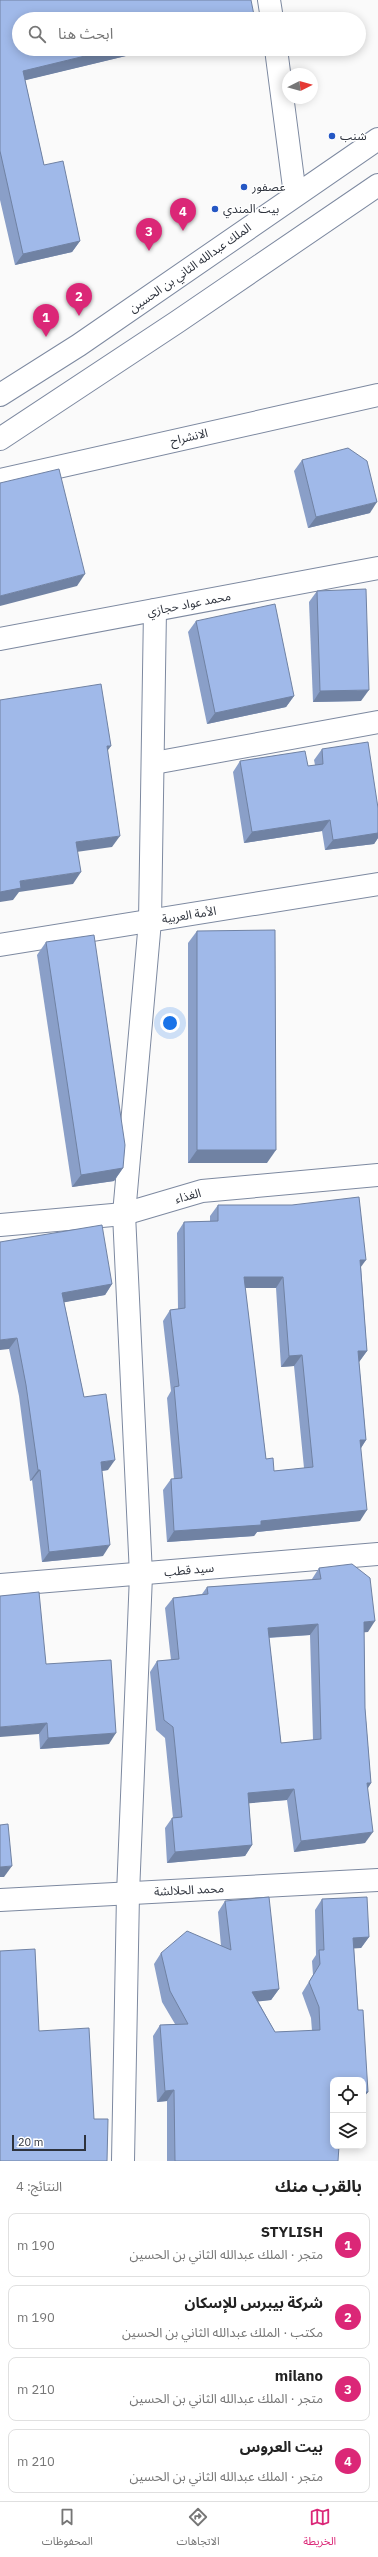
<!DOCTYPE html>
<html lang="ar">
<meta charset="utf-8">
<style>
body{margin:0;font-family:"IBM Plex Sans","Noto Sans Arabic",sans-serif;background:#f2f2f2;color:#222;direction:rtl}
.controls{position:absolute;right:12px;bottom:12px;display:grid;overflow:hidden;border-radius:8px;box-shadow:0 2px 10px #0003}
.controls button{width:36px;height:36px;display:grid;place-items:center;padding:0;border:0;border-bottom:1px solid #e0e0e0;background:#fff;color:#222;font:20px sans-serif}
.compass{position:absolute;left:282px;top:68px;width:36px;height:36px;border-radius:50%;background:#fff;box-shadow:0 2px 10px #0003;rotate:84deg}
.scale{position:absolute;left:12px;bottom:10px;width:74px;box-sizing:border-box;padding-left:4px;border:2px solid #2e333d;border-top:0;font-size:11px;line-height:14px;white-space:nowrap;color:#2e333d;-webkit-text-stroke:3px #fff;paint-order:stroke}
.you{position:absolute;left:170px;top:1023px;width:14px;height:14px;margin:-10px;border:3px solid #fff;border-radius:50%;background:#1a73e8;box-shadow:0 0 0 6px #1a73e833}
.badge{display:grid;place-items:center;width:26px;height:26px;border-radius:50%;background:#db2777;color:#fff;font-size:13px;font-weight:700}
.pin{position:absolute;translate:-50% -33px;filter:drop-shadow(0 1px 2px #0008)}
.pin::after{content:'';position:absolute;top:21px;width:14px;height:12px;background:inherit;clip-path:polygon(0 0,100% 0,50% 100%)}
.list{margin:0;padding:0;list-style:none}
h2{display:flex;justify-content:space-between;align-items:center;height:52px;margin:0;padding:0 16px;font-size:17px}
h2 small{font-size:13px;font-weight:400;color:#767676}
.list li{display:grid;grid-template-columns:26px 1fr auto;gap:12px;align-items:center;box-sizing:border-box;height:64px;margin:0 8px 8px;padding:0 8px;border:1px solid #e0e0e0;border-radius:8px}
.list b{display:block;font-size:15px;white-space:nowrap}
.list p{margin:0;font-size:13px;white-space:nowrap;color:#767676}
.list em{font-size:13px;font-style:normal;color:#767676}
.icon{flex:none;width:22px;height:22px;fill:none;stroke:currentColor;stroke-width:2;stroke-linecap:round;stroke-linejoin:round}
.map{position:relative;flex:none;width:378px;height:2161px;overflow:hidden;direction:ltr}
.search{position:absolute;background:#fff;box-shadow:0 2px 10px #0003;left:12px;right:12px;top:12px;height:44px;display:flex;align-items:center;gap:10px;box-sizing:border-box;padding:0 14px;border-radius:22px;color:#767676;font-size:15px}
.sheet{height:340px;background:#fff}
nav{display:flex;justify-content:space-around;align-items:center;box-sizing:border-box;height:56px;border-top:1px solid #e0e0e0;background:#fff;font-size:11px;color:#767676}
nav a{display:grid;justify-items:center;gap:2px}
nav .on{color:#db2777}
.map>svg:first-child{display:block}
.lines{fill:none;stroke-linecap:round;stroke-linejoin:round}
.street-casing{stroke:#7d89a0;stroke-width:24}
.primary-casing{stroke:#7d89a0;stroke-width:24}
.street{stroke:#fff;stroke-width:22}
.primary{stroke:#fff;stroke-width:22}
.wall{fill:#8a9fc8;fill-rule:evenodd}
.shaded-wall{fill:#7082a3}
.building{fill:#a0b9e9;stroke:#7082a3;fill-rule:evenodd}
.poi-dot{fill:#2557c4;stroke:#fff;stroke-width:1.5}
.labels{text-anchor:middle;stroke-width:3;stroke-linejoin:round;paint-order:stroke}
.poi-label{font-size:12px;fill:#2e333d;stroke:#fff;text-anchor:start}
.street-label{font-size:12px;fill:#2e333d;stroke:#fff}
</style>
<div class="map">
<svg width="378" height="2161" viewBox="0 0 378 2161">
<rect width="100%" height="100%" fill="#fafafa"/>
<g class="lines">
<g class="street-casing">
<g id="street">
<path d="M269,0L272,19"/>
<path d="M276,49L295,195"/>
<path d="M0,480L378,395"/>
<path d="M0,639L378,568"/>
<path d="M154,763L378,722"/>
<path d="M0,945L378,884"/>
<path d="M0,1225L124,1214L202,1191L378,1175"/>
<path d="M0,1585L378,1554"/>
<path d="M0,1900L378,1880"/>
<path d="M123,2161L128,1894L141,1575L124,1214L150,921L155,610"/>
</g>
</g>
<g class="primary-casing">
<g id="primary">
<path d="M0,395L79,345L378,139"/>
<path d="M0,439L177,322L378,185"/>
</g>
</g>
<use href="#street" class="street"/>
<use href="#primary" class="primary"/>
</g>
<g class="wall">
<path d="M0,0L19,49H155L25,80L44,165L80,241L72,252L15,265L0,200Z"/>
<path d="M302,460L370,513L308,528L294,471Z"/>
<path d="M317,591L361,701L313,702L309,602Z"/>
<path d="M196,621L294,696L286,707L207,724L188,632Z"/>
<path d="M322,749L378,808V838L374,844L325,850L322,831L244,843L233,772L240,761L308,766L315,765L314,760Z"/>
<path d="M197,931L267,1163H188V943Z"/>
<path d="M46,942L123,1168L114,1181L72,1187L37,955Z"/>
<path d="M218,1205L361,1267L367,1351L359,1362L366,1440L361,1448L360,1521L257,1532L254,1536L167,1542L163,1490L171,1479H174L167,1398L171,1391L163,1321L170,1310L178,1309L177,1233L184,1222L210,1221V1216ZM245,1288H276L281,1367L294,1366L304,1468L274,1471L266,1459Z"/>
<path d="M0,1242L112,1284L105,1295L64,1302L84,1397L108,1470L102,1471L103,1556L42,1562L32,1480L30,1481L19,1396L9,1349Z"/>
<path d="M319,1568L368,1632H364L365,1708L371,1783L368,1788L365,1843L294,1852L287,1800L249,1803L252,1845L245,1856L167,1863L165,1828L172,1818H173L166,1747L165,1738L156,1730L150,1672L157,1661L171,1660L165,1608L173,1598L202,1594L207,1587L312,1580V1579ZM310,1635L313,1740L281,1743L269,1638Z"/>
<path d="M46,1664L109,1744L40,1749L39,1734Z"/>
<path d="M322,1899L369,1937L361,1948H354L358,2010L368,2092L363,2098V2080H333L338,2161H167V2101L157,2102L153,2036L160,2025L175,2024L162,2002L154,1964L161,1953L221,1946L218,1912L225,1901L279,1989L271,2000L258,2001L275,2032L312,2031L311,2018L302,1993L313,1975L312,1961L316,1955L315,1910Z"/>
</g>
<g class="shaded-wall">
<path d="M254,15L252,19H239Z"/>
<path d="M114,49H155L14,83L23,71Z"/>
<path d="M80,241L72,252L15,265L23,254Z"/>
<path d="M377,502L370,513L308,528L316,517Z"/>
<path d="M85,574L77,586L0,606V596Z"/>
<path d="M369,690L361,701L313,702L320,691Z"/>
<path d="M294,696L286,707L207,724L215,713Z"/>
<path d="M107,746H111L103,757Z"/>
<path d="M330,820L322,831L244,843L252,832Z"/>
<path d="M378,833V838L374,844L325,850L333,840Z"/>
<path d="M120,836L112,847L69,853L76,842Z"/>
<path d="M81,872L73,884L19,892L13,900L0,902V892L20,881Z"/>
<path d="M197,1150H276L267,1163H188Z"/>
<path d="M123,1168L114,1181L72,1187L81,1175Z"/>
<path d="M360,1260H366L358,1271Z"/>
<path d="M244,1277H283L276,1288H236Z"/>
<path d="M112,1284L105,1295L55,1304L62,1293Z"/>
<path d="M17,1338L9,1349L0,1350V1340Z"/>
<path d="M358,1351H367L359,1362H350Z"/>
<path d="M302,1355L294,1366L281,1367L289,1356Z"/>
<path d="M360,1440H366L359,1451Z"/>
<path d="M115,1460L108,1470L93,1472L101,1462Z"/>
<path d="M38,1470H40L32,1480L30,1481Z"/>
<path d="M367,1510L360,1521L257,1532L254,1536L167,1542L174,1531L261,1521Z"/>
<path d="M110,1545L103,1556L42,1562L49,1552Z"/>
<path d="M375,1621L368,1632L357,1633L364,1622Z"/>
<path d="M318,1624L310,1635L260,1638L268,1628Z"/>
<path d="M47,1723L39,1734L0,1737V1727Z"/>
<path d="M116,1733L109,1744L40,1749L48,1738Z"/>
<path d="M367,1783H371L364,1794Z"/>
<path d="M294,1789L287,1800L241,1804L248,1793Z"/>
<path d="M373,1832L365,1843L294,1852L301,1841Z"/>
<path d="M252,1845L245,1856L167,1863L175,1852Z"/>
<path d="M12,1866L4,1877H0V1867Z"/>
<path d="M369,1937L361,1948L346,1949L353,1938Z"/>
<path d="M279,1989L271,2000L245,2003L252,1992Z"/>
<path d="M174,2090L167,2101L157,2102L165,2091Z"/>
<path d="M363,2092H368L363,2098Z"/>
</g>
<g class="building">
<path d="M0,0H251L254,15L239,19H19V49H114L23,71L44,165L63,161L80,241L23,254L0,151Z"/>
<path d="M348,448L367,461L377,502L316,517L302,460Z"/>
<path d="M59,469L85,574L0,596V483Z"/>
<path d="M366,589L369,690L320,691L317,591Z"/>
<path d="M275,604L294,696L215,713L196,621Z"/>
<path d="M101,684L111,746H107L120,836L76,842L81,872L20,881L21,888L0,892V700Z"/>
<path d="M368,742L378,808V833L333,840L330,820L252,832L240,761L305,751L308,766L323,764L322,749Z"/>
<path d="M275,930L276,1150H197V931Z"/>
<path d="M94,935L125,1145L123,1168L81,1175L46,942Z"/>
<path d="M359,1197L366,1260H360L367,1351H358L366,1440H360L367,1510L261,1521V1525L174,1531L171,1479L182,1478L174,1387L179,1386L170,1310L185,1308L184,1222L218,1221V1205H292ZM244,1277H283L289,1356L302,1355L313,1467L274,1471L273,1458L266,1459Z"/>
<path d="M102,1225L112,1284L62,1293L84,1397L106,1394L115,1460L101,1462L110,1545L49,1552L40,1470H38L26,1385L17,1338L0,1340V1242Z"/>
<path d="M352,1564L370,1578L375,1621L364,1622L365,1708L371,1783H367L373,1832L301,1841L294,1789L248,1793L252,1845L175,1852L172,1818L182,1817L174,1736L173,1727L164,1720L157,1661L179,1659L173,1598L208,1594L207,1587L321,1579L319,1568ZM318,1624L321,1739L281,1743L268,1628Z"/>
<path d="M39,1592L46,1664L111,1660L116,1733L48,1738L47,1723L0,1727V1596Z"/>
<path d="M8,1824L12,1866L0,1867V1825Z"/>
<path d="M269,1897L279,1989L252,1992L275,2032L320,2030L319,2007L309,1982L320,1964L319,1950H324L322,1899L367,1897L369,1937L353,1938L358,2010H363L368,2092H363V2080H333V2146H339L338,2161H175L174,2090L165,2091L160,2025L188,2024L170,1991L161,1953L187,1931L231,1950L225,1901Z"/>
<path d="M35,1949L39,2031L89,2028L94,2119H108L107,2161H0V1951Z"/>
</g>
<g class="poi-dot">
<circle cx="332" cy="136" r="4"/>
<circle cx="244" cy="187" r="4"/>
<circle cx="215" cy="209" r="4"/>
</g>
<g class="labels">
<g class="poi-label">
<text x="340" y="140">شنب</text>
<text x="252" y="191">عصفور</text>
<text x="223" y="213">بيت المندي</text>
</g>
<g class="street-label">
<text transform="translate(190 268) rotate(-35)" y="4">الملك عبدالله الثاني بن الحسين</text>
<text transform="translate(189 437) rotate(-13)" y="4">الانشراح</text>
<text transform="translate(189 604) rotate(-11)" y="4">محمد عواد حجازي</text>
<text transform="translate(189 915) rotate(-9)" y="4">الأمة العربية</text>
<text transform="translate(188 1196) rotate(-15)" y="4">الغذاء</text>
<text transform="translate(189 1570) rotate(-5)" y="4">سيد قطب</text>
<text transform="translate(189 1890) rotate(-3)" y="4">محمد الحلالشة</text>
</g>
</g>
</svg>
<div class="controls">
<button><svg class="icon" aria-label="locate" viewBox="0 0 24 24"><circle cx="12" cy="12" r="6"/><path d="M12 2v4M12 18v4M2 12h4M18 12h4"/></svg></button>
<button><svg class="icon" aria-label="layers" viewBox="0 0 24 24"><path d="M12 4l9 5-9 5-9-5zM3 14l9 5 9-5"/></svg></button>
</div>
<svg class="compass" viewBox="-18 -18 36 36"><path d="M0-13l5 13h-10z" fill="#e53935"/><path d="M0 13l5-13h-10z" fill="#767676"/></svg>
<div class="scale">20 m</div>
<div class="you"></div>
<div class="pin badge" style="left:46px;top:337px">1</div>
<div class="pin badge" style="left:79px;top:316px">2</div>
<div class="pin badge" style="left:149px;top:251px">3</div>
<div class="pin badge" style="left:183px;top:231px">4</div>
<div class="search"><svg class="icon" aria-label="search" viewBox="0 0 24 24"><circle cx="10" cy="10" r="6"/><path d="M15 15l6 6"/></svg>ابحث هنا</div>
</div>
<section class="sheet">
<h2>بالقرب منك<small>النتائج: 4</small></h2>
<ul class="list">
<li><span class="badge">1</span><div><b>STYLISH</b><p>متجر · الملك عبدالله الثاني بن الحسين</p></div><em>190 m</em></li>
<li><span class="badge">2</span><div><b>شركة بيبرس للإسكان</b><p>مكتب · الملك عبدالله الثاني بن الحسين</p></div><em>190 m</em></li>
<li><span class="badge">3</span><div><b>milano</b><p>متجر · الملك عبدالله الثاني بن الحسين</p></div><em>210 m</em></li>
<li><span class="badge">4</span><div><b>بيت العروس</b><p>متجر · الملك عبدالله الثاني بن الحسين</p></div><em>210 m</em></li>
</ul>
</section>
<nav>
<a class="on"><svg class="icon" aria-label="map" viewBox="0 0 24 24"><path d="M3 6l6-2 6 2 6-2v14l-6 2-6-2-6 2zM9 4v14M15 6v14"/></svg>الخريطة</a>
<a><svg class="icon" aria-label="directions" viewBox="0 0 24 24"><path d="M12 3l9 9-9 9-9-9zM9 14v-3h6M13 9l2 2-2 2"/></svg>الاتجاهات</a>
<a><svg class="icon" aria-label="saved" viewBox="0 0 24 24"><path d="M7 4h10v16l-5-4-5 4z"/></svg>المحفوظات</a>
</nav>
